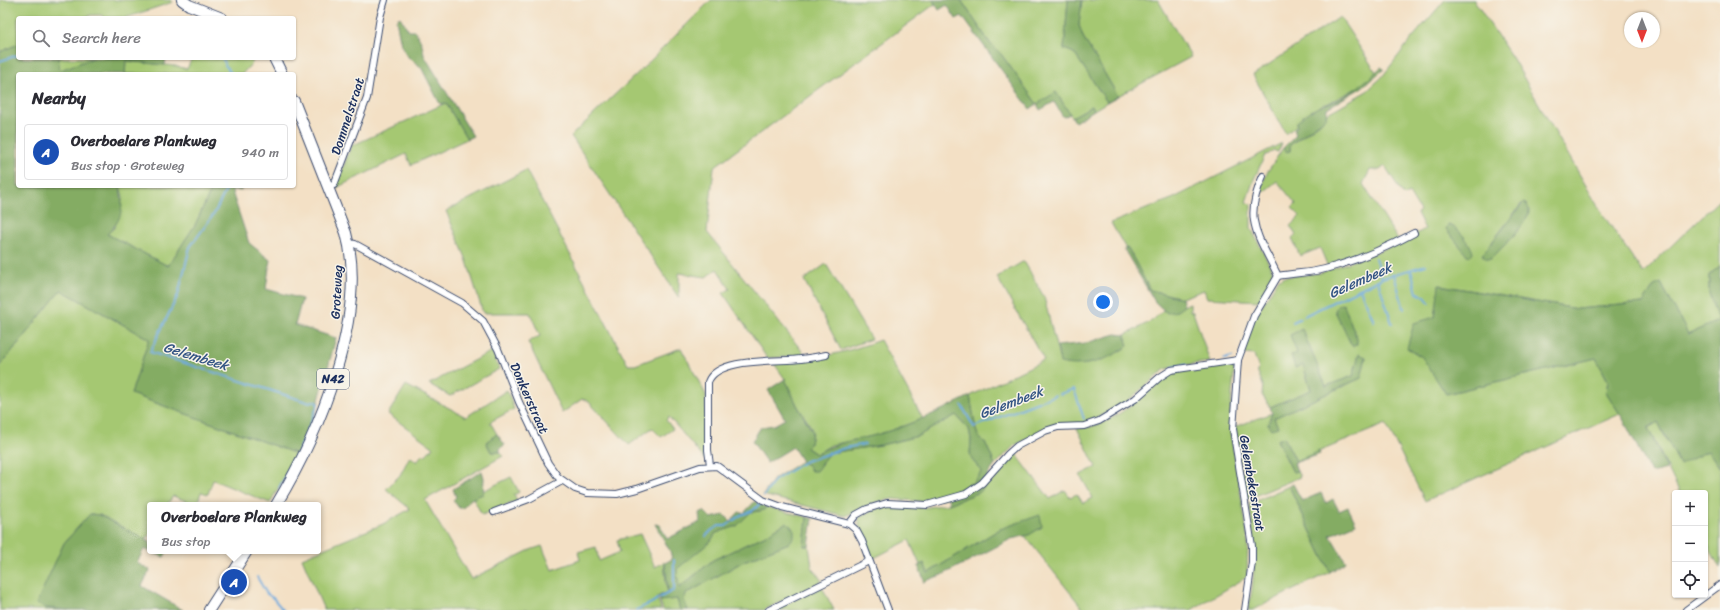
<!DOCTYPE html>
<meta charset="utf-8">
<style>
body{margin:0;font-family:Sriracha,sans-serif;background:#f2f2f3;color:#2b2b33}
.controls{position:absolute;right:12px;bottom:12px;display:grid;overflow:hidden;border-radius:4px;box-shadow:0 1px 3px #0004}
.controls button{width:36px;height:36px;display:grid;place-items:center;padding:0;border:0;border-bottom:1px solid #e1e1e2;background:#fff;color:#2b2b33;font:20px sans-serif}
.compass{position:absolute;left:1624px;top:12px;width:36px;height:36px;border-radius:50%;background:#fff;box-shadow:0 1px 3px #0004;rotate:180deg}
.you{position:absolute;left:1103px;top:302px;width:14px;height:14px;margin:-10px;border:3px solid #fff;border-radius:50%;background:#1a73e8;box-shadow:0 0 0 6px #1a73e833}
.badge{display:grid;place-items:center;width:26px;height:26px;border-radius:50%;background:#1f6fb2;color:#fff;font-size:13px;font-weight:700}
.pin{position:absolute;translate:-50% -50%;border:2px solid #fff;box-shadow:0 1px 4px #0006}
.popup{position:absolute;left:147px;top:502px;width:174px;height:52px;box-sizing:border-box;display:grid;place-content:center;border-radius:4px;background:#fff;filter:drop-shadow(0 1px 3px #0005);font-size:13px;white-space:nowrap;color:#7c7c81}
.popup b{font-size:15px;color:#2b2b33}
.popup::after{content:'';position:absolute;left:50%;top:100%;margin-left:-8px;border:8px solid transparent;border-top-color:#fff}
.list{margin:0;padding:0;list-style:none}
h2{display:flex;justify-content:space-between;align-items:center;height:52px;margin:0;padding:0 16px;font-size:17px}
h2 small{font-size:13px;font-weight:400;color:#7c7c81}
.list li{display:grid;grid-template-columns:26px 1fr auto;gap:12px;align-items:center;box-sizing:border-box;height:56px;margin:0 8px 8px;padding:0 8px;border:1px solid #e1e1e2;border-radius:4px}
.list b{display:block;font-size:15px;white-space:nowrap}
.list p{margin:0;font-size:13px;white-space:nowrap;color:#7c7c81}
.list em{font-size:13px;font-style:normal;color:#7c7c81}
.icon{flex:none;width:22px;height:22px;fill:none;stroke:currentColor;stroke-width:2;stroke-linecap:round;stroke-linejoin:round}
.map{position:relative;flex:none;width:1720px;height:610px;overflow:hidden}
.search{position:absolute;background:#fff;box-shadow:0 1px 3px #0004;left:16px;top:16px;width:280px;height:44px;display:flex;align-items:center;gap:10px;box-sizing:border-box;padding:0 14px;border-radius:4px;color:#7c7c81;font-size:15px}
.panel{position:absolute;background:#fff;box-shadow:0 1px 3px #0004;left:16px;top:72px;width:280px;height:116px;border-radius:4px}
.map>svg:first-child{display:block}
.green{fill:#a5c872;stroke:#607c68;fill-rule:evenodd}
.forest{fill:#84ac64;stroke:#506e61}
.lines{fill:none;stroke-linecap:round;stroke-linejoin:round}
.stream{stroke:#6ba9dd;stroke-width:2}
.street-casing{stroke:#3b4a6d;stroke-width:8}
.primary-casing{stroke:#3b4a6d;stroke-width:12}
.street{stroke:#fff;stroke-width:6}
.primary{stroke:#fff;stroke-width:10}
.labels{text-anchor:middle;stroke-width:3;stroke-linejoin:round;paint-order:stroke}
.shield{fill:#f7f3e8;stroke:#5d6a87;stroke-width:1}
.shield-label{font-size:12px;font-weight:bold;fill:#1b2f5e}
.street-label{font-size:13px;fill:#1b2f5e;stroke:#f7f3e8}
.water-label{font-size:14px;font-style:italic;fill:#335484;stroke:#f7f3e8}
</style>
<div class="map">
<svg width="1720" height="610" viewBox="0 0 1720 610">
<rect width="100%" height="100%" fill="#f7f3e8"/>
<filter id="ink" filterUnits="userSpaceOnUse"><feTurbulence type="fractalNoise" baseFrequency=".025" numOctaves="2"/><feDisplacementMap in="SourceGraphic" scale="8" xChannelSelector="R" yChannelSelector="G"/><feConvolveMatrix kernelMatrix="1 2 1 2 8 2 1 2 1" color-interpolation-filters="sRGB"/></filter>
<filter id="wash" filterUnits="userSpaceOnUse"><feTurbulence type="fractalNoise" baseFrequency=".012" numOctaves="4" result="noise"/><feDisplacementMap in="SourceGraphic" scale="16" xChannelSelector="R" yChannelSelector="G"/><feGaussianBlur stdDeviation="0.9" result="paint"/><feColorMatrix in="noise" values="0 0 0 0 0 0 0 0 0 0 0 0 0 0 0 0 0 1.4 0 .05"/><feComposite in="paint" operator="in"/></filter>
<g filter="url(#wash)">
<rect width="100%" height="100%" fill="#f3e0c5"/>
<g class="green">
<path d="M0,0H171L173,2L125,18H104L103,15H91L83,18H18V44L0,52Z"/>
<path d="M711,0H933L935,4L714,167L707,232L806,356L767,358L723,293L730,289L717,269L706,277L679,273V298L571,136L641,70Z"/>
<path d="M961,0H1068L1064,49L1074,53L1107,102L1094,110L1092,106L1072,117L1056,93L1037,104L1001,54L990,43Z"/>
<path d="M1082,0H1158L1191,57L1118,96L1083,37L1079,25Z"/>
<path d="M1445,0H1474L1513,59L1600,210L1643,273L1720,199V266L1709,275V293L1718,321L1688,334L1661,283L1654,287L1643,303L1577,309L1440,285L1435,317L1407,348L1422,356L1446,394L1596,358L1608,381L1606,392L1620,414L1425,501L1386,424L1296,461L1284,438L1277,440L1293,472L1297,471L1300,477L1247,499L1235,427L1272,413L1268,424L1278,427L1274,418L1361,378L1366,357L1359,355L1353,376L1326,386L1302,330L1297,353L1291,355L1303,365L1311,390L1270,407L1262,395L1263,385L1257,370L1259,368L1254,355L1243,354L1255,316L1278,280L1283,277L1320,273L1400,243L1425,229L1417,213L1420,211L1409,193L1404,196L1385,166L1380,170H1370L1363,184L1398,240L1328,267L1320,248L1300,256L1292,238L1296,234L1290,226L1300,216L1292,208L1296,204L1277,181L1261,194L1258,193L1268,171L1283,148L1285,151H1290V145L1320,123L1326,117V114L1367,91L1382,77L1412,38ZM1522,203L1529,214L1516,231L1491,259L1482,255ZM1344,305L1357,339L1352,346L1335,311L1337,306Z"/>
<path d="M1340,17L1376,72L1364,84L1327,104H1323L1286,134L1253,75Z"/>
<path d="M58,58H93L60,71Z"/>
<path d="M192,58H249L253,62L242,74H125L126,61L176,66L187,69Z"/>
<path d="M446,103L467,139L411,165L406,154L336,188L351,146Z"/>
<path d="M1282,143L1278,152L1273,150L1269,154L1265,155L1254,179L1246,202L1251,204V228L1274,274L1272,281L1259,301L1207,298L1204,290L1182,298L1150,290L1128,248L1126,249L1111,223L1174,198Z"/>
<path d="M526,170L628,365H635L681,348L706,395L705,460L669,417L666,420L673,429L661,437L652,428L629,445L588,401L582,399L562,413L528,342L540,336L530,313H483L466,258L446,211Z"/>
<path d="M120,186H213L195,225L168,266L107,234L115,227L123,197Z"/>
<path d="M1024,261L1044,297L1059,358L1087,364L1093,362L1127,340L1125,335L1153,320L1163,310L1168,313L1190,303V311L1193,312L1210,362L1175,366L1164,370L1126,402L1088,423L1060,424L1015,445L995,465L985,442L979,438L976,430L970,396L1044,360L997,277Z"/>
<path d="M826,264L871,339L841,350L804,280Z"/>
<path d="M61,290L149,339L131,394L297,454L270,503L213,480L208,494L201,492L197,505L173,496L167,505H150V533L146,540L100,515L90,514L64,543L37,603L46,608L69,610H0V366Z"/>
<path d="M880,340L923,419L878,435L831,445L816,454L806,447L810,444L812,432L811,427L797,405L785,379L773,362C811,361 845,353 880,340Z"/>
<path d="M492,351L499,369L450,396L429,384Z"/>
<path d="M1229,365L1234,368V373L1229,425L1246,525L1248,542L1247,577L1191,610H1084L1025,536L1042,527L1000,529L928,573L924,563L920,565L909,540L872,559L859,525V517L880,507L897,505L922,508L949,504L980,492L1014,451L1050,499L1065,490L1070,497L1077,494L1083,503L1093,498L1080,475L1096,467L1077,428C1098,429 1121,414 1137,400C1148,391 1157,380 1170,373C1181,368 1215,366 1229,365Z"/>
<path d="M406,385L466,417L507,390L514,409L490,422L497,434L486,442L491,452H500L503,456L425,500L471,579L530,550L542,546L552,570L580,560L578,552L596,547L599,561L620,552L617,540L640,534L655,567L664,562L667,592L657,597L661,610H324L302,558L383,524L410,509L386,489L400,475L410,456L417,462L422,454L425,456L433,447L388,414Z"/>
<path d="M956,415L969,429L971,439L970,455L972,460L982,471L974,482L952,493L948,497L928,502L893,499L877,502L845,516L763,495L774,479L802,461L808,465L821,466L824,458L830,453L881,445L918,436Z"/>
<path d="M1658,422L1667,441L1708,451L1720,468V568L1705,540V493H1680L1648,428Z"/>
<path d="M511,477L519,492L514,495L517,501L482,515L473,498L483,493V491Z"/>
<path d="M1289,486L1330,572L1253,610H1248C1257,572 1255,543 1249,504Z"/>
<path d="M766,507L807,517L804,546H809L812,567L822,581L764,610H688L684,600L686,594L744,561L789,543L787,522L764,536L713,560L679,588L676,569L710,542L716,533L737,526L751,512L762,511Z"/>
<path d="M822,587L834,610H773Z"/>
<path d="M673,599H677L680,610H663L660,601Z"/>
</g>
<g class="forest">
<path d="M933,0H961L990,43L1001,54L1037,104L1056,92L1070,114L1063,117L1054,102L1040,110L1037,104L1030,109L962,16L956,19L947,5L939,10Z"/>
<path d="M1068,0H1082L1079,25L1083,37L1118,96L1107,102L1074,53L1064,49Z"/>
<path d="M400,17L409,31H415C420,39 423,45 424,55L473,136L467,139L446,103L440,104L421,67L407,56L401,45L396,20Z"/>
<path d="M18,44V58H58L60,70L93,58H166L165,65L126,61L125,74H18V186H120C123,208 124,218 107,234L168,266L195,225L213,186H241V191L232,189V192L249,243L270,260L266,289L302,299L295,325L336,338L314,418L297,454L131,394L149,339L61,290L0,366V52Z"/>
<path d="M1381,67L1384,69L1361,88L1327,108L1326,117L1322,121L1293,142L1290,145V151L1287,152L1283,148L1296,135L1294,129L1297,127L1296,123C1305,113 1315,108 1327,104C1345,99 1368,80 1381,67Z"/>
<path d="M1092,106L1094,110L1075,122L1072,117Z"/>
<path d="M1523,203L1526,204C1529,207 1530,211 1528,215C1520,232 1503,246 1491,259H1487L1482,255Z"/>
<path d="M1448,225C1458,226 1471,244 1473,253L1471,256L1467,255L1446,229Z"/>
<path d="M1128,248L1150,290L1182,298L1184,306L1177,311L1167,313L1155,302L1124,249Z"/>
<path d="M1720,266V468L1708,451L1680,465L1658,422L1648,428L1667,469L1651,473L1623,419L1606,392L1608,381L1596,358L1446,394L1422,357L1407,348L1414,323L1435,317L1439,285L1577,309L1643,303L1654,286L1661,283L1688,334L1718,321L1709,293V275Z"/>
<path d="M1341,304L1344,305L1357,339V344L1354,346H1352L1335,311L1337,306Z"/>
<path d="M1302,329L1326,386L1353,376L1359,354L1366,357L1361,378L1274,418L1278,427L1271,429L1268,424L1272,413L1270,407L1311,390L1303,365L1295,368L1291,355L1297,353L1290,335Z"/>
<path d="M1116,334L1125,335L1128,346C1108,360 1084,369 1060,363L1057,346L1086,343Z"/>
<path d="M785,379L797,405L812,431L810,444L807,448L816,454C838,441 855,441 879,434C911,425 940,411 970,396L976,430L979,438L985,442L995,465L987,476L990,479L980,492L949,504L948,497L952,493L974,482L982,471L972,460L970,455L971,439L969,429L956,415L918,436L881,445L830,453C823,458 822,465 816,471H811L808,465L803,463L793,447L767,463L752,441L761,427L774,425L785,419L768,390Z"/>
<path d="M497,434L505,445L500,448V452H491L486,442Z"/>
<path d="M1284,437L1296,461L1319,451L1320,454L1294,463L1297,471L1293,472L1277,440Z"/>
<path d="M482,471L484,478L483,494L471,499L463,508H459L453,500L456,497L453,489Z"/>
<path d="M1293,484L1302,501L1321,493L1326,503L1333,499L1339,511L1348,507L1356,524L1330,535L1346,562L1330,572L1289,486Z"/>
<path d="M755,501L766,507L764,510L751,512L737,526L716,533L710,542L677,569L679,588L713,560L764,536L787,522L794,530V537L789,543L744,561L686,594L684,600L688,610H680L677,599L660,601L659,596L668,592L665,563L672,559L670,551L655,524L660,525L667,539L700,522L699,513L704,511L711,518L724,515L731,521L739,512L744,513Z"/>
<path d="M90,514L99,515L150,542V551H167L164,557L144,549L137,563L150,570L142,586L183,610H69L46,608L36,604L64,543Z"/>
<path d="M1040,515L1042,527L1029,535L1011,539L944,574L923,582L924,579L918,566L924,563L928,573L1000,529Z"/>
<path d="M807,517L813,519L809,546H804Z"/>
</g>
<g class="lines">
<g class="stream">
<path d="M222,58L225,63"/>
<path d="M0,61L18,55"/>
<path d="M225,65L232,74"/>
<path d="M228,186L214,214L190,247L178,295L150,352L307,402L315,401L318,404L308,429"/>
<path d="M1375,258L1382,278"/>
<path d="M1411,270L1417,293L1425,297L1429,302"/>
<path d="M1394,275L1404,309"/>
<path d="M1378,281L1392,323"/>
<path d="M1360,289L1374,321"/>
<path d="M1304,316L1382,278L1426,265"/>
<path d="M1293,322L1301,318"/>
<path d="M1224,359L1232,357"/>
<path d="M1172,367L1186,365"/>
<path d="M1060,394L1074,389L1084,419"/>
<path d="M962,406L974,427L1056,395"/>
<path d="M299,450L307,433"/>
<path d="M279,488L298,453"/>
<path d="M764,496L775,480L806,461L845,448L865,444"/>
<path d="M706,536L712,530L719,526H726L741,515L752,511L759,505L758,503"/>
<path d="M257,577L267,594L273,598L283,610"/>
<path d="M659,598L674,590V560"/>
<path d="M637,610C644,605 651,605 657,599"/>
</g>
</g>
</g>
<g filter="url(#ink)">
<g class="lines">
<g class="street-casing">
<g id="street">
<path d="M1263,176C1242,221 1259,236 1278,276"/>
<path d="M328,187L334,185L367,98L380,17L385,0"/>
<path d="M349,243L355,244L462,303L483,321L498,349L519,402L548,463L558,477L575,489L587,493L617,494L637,489L700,467L717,466L763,500L782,507L849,524L856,530L862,541L888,610"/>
<path d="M710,465L708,450V382C717,357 778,362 801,359C809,358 817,357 826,355"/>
<path d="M494,512L529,499L562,481"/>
<path d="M849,524L856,515L867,509L887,503L927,505L966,494L982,483L1008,454L1017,446L1045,431L1058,427L1084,426L1099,421L1135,399L1160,377L1171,370L1238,360"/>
<path d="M769,610L869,561"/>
<path d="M1245,610L1252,562V546L1233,429L1238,360L1254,316L1278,276C1294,273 1310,273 1325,269C1356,261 1386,248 1414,233"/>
<path d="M1686,610L1720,585"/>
</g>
</g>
<g class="primary-casing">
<g id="primary">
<path d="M182,0L189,5L222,18"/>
<path d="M274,58L282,74"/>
<path d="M276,505C318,436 369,314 346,233L294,101"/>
<path d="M209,610L247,551"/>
</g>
</g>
<use href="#street" class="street"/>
<use href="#primary" class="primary"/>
</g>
</g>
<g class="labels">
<rect class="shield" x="317" y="369" width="32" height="20" rx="3"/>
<g class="shield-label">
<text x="333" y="383">N42</text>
</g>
<g class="street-label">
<text transform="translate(347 116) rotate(-72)" y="5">Dommelstraat</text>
<text transform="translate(336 292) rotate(-87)" y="5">Groteweg</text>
<text transform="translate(530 398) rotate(66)" y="5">Donkerstraat</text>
<text transform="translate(1253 483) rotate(80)" y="5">Gelembekestraat</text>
</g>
<g class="water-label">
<text transform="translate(1360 280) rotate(-24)" y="5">Gelembeek</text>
<text transform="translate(196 356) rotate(17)" y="5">Gelembeek</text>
<text transform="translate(1011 402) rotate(-21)" y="5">Gelembeek</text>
</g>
</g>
</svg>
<div class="controls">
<button>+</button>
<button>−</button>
<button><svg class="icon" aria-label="locate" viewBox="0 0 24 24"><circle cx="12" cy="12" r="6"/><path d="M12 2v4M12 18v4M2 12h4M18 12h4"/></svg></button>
</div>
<svg class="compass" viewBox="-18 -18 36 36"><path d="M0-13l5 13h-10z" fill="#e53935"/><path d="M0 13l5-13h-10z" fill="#7c7c81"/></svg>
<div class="you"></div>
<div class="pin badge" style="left:234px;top:582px;background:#1a4fb4">A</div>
<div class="popup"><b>Overboelare Plankweg</b>Bus stop</div>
<div class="search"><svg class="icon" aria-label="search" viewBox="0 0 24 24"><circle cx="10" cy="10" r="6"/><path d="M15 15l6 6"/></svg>Search here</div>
<section class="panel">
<h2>Nearby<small></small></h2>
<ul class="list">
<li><span class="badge" style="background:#1a4fb4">A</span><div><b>Overboelare Plankweg</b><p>Bus stop · Groteweg</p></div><em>940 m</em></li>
</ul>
</section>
</div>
